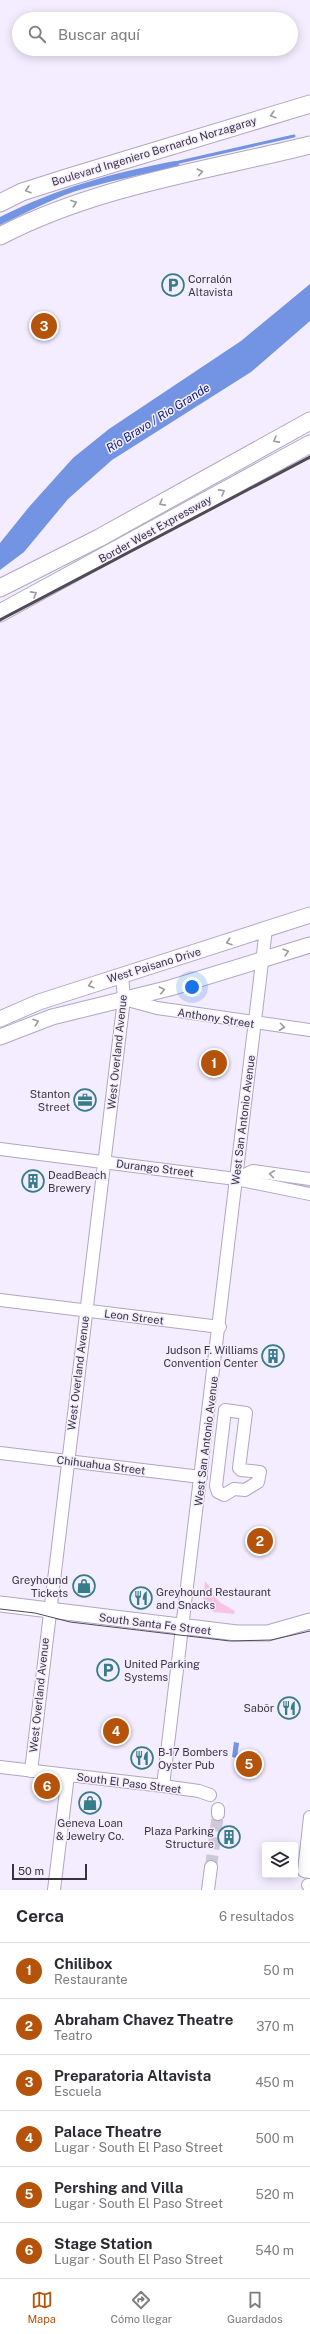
<!DOCTYPE html>
<html lang="es">
<meta charset="utf-8">
<style>
body{margin:0;font-family:"Public Sans",sans-serif;background:#f7f7f7;color:#2b2b33}
.controls{position:absolute;right:12px;bottom:12px;display:grid;overflow:hidden;border-radius:4px;box-shadow:0 2px 10px #0003}
.controls button{width:36px;height:36px;display:grid;place-items:center;padding:0;border:0;border-bottom:1px solid #e1e1e2;background:#fff;color:#2b2b33;font:20px sans-serif}
.scale{position:absolute;left:12px;bottom:10px;width:75px;box-sizing:border-box;padding-left:4px;border:2px solid #38333f;border-top:0;font-size:11px;line-height:14px;white-space:nowrap;color:#38333f;-webkit-text-stroke:3px #f4edff;paint-order:stroke}
.you{position:absolute;left:192px;top:987px;width:14px;height:14px;margin:-10px;border:3px solid #fff;border-radius:50%;background:#1a73e8;box-shadow:0 0 0 6px #1a73e833}
.badge{display:grid;place-items:center;width:26px;height:26px;border-radius:50%;background:#b45309;color:#fff;font-size:13px;font-weight:700}
.pin{position:absolute;translate:-50% -50%;border:2px solid #fff;box-shadow:0 1px 4px #0006}
.list{margin:0;padding:0;list-style:none}
h2{display:flex;justify-content:space-between;align-items:center;height:52px;margin:0;padding:0 16px;font-size:17px}
h2 small{font-size:13px;font-weight:400;color:#7c7c81}
.list li{display:grid;grid-template-columns:26px 1fr auto;gap:12px;align-items:center;box-sizing:border-box;height:56px;padding:0 16px;border-top:1px solid #e1e1e2}
.list b{display:block;font-size:15px;white-space:nowrap}
.list p{margin:0;font-size:13px;white-space:nowrap;color:#7c7c81}
.list em{font-size:13px;font-style:normal;color:#7c7c81}
.icon{flex:none;width:22px;height:22px;fill:none;stroke:currentColor;stroke-width:2;stroke-linecap:round;stroke-linejoin:round}
.map{position:relative;flex:none;width:310px;height:1890px;overflow:hidden}
.search{position:absolute;background:#fff;box-shadow:0 2px 10px #0003;left:12px;right:12px;top:12px;height:44px;display:flex;align-items:center;gap:10px;box-sizing:border-box;padding:0 14px;border-radius:22px;color:#7c7c81;font-size:15px}
.sheet{height:388px;background:#fff}
nav{display:flex;justify-content:space-around;align-items:center;box-sizing:border-box;height:56px;border-top:1px solid #e1e1e2;background:#fff;font-size:11px;color:#7c7c81}
nav a{display:grid;justify-items:center;gap:2px}
nav .on{color:#b45309}
.map>svg:first-child{display:block}
.green{fill:#f8c4e5}
.water{fill:#7394e3}
.lines{fill:none;stroke-linecap:round;stroke-linejoin:round}
.stream{stroke:#7394e3;stroke-width:3}
.minor-tunnel{stroke:#cec8d9;stroke-width:12;stroke-dasharray:12 6;stroke-linecap:butt}
.minor-casing{stroke:#b1a6c2;stroke-width:14}
.major-casing{stroke:#b1a6c2;stroke-width:17}
.highway-casing{stroke:#b1a6c2;stroke-width:19}
.minor{stroke:#fff;stroke-width:12}
.major{stroke:#fff;stroke-width:15}
.highway{stroke:#fff;stroke-width:17}
.tram{stroke:#504a57;stroke-width:1}
.rail{stroke:#504a57;stroke-width:3}
.oneway{stroke:#9c999f}
.labels{text-anchor:middle;stroke-width:3;stroke-linejoin:round;paint-order:stroke}
.street-label{font-size:11px;fill:#38333f;stroke:#f4edff}
.poi-label{font-size:11px;fill:#38333f;stroke:#f4edff;text-anchor:start}
.water-label{font-size:12px;font-style:italic;fill:#071a74;stroke:#f4edff}
</style>
<div class="map">
<svg width="310" height="1890" viewBox="0 0 310 1890">
<rect width="100%" height="100%" fill="#f4edff"/>
<path class="green" d="M205,1581L211,1588L209,1591L221,1603L235,1611L234,1614L214,1612L205,1607L203,1601Z"/>
<g class="water">
<path d="M175,161L181,166C144,174 108,181 73,192C48,201 24,214 0,225V217C58,188 111,173 175,161Z"/>
<path d="M310,284V321L251,372L112,460L68,499L24,552L0,570V543L29,507L73,458L109,429L241,341Z"/>
<path d="M234,1742L239,1743L237,1758L232,1757Z"/>
</g>
<g class="lines">
<path class="stream" d="M175,163L294,136"/>
<path class="minor-tunnel" d="M211,1867L218,1814"/>
<g class="minor-casing">
<g id="minor">
<path d="M124,999L157,1008L310,1030"/>
<path d="M0,1149L236,1179L310,1194"/>
<path d="M236,1179L253,1171L310,1179"/>
<path d="M0,1300L220,1327"/>
<path d="M225,1410L246,1413L239,1468L241,1470L260,1472L258,1482L245,1490L234,1489L224,1495L218,1492L216,1486Z"/>
<path d="M0,1453L201,1477"/>
<path d="M0,1767L163,1786L199,1791L210,1795"/>
<path d="M31,1771L120,1032L124,999L122,975"/>
<path d="M163,1786L266,929"/>
<path d="M218,1814V1809"/>
<path d="M310,1817L304,1871L310,1872"/>
<path d="M308,1885L310,1887"/>
<path d="M54,1890L68,1775"/>
<path d="M208,1890L211,1867"/>
</g>
</g>
<g class="major-casing">
<g id="major">
<path d="M0,1019L39,1002L310,915"/>
<path d="M0,1037L52,1017L170,988L310,945"/>
<path d="M0,1604L237,1633H268L310,1621"/>
</g>
</g>
<g class="highway-casing">
<g id="highway">
<path d="M0,203L22,192L69,177L310,104"/>
<path d="M0,236C96,186 205,171 310,145"/>
<path d="M0,588L99,538L310,421"/>
<path d="M0,613L310,444"/>
</g>
</g>
<use href="#minor" class="minor"/>
<use href="#major" class="major"/>
<use href="#highway" class="highway"/>
<path class="tram" d="M0,1609L35,1613L70,1622L230,1641L271,1640L310,1631"/>
<path class="rail" d="M0,620L310,457"/>
</g>
<defs><path id="oneway-chevron" d="M-2-3.5L2.5 0L-2 3.5" fill="none" stroke-width="1.6" stroke-linecap="round" stroke-linejoin="round"/></defs>
<g class="oneway">
<use href="#oneway-chevron" transform="translate(273 115) rotate(164)"/>
<use href="#oneway-chevron" transform="translate(200 172) rotate(-13)"/>
<use href="#oneway-chevron" transform="translate(28 190) rotate(162)"/>
<use href="#oneway-chevron" transform="translate(74 203) rotate(-20)"/>
<use href="#oneway-chevron" transform="translate(276 440) rotate(151)"/>
<use href="#oneway-chevron" transform="translate(222 492) rotate(-29)"/>
<use href="#oneway-chevron" transform="translate(162 503) rotate(151)"/>
<use href="#oneway-chevron" transform="translate(34 594) rotate(-29)"/>
<use href="#oneway-chevron" transform="translate(229 942) rotate(162)"/>
<use href="#oneway-chevron" transform="translate(286 952) rotate(-16)"/>
<use href="#oneway-chevron" transform="translate(91 985) rotate(163)"/>
<use href="#oneway-chevron" transform="translate(162 990) rotate(-13)"/>
<use href="#oneway-chevron" transform="translate(36 1022) rotate(-18)"/>
<use href="#oneway-chevron" transform="translate(282 1027) rotate(7)"/>
<use href="#oneway-chevron" transform="translate(272 1174) rotate(-172)"/>
</g>
<defs>
<g id="parking-ring" transform="scale(1.15)"><circle r="9.5" fill="#f4edff" stroke="#377d89" stroke-width="1.5"/><path d="M-3.5-5.5H1a3.5 3.5 0 0 1 0 7H-1V5.5H-3.5ZM-1-3.4V-.6H.8a1.4 1.4 0 0 0 0-2.8Z" fill="#377d89"/></g>
<g id="office-ring" transform="scale(1.15)"><circle r="9.5" fill="#f4edff" stroke="#377d89" stroke-width="1.5"/><path d="M-6-3h4V-5.5h4V-3h4V5H-6ZM-1-4.5V-3h2v-1.5ZM-6 0V1H6V0Z" fill="#377d89"/></g>
<g id="building-ring" transform="scale(1.15)"><circle r="9.5" fill="#f4edff" stroke="#377d89" stroke-width="1.5"/><path d="M-4-6H4V6H1V3H-1V6H-4ZM-2.5-4.3h1.7v1.8h-1.7ZM.8-4.3h1.7v1.8H.8ZM-2.5-1h1.7V.8h-1.7ZM.8-1h1.7V.8H.8Z" fill="#377d89"/></g>
<g id="shop-ring" transform="scale(1.15)"><circle r="9.5" fill="#f4edff" stroke="#377d89" stroke-width="1.5"/><path d="M-5-2.5h2.3a2.7 3.5 0 0 1 5.4 0H5L5.5 6h-11ZM-1.5-2.5h3a1.5 2.3 0 0 0-3 0Z" fill="#377d89"/></g>
<g id="restaurant-ring" transform="scale(1.15)"><circle r="9.5" fill="#f4edff" stroke="#377d89" stroke-width="1.5"/><path d="M-5-6h1v4h1v-4h1v4h1v-4h1v5L-1.5 .5V6h-2V.5L-5-1ZM5-6V6H3V1.5H1.5Q1.5-4 5-6Z" fill="#377d89"/></g>
</defs>
<g fill-rule="evenodd">
<use href="#parking-ring" x="173" y="285"/>
<use href="#office-ring" x="85" y="1100"/>
<use href="#building-ring" x="33" y="1181"/>
<use href="#building-ring" x="273" y="1356"/>
<use href="#shop-ring" x="84" y="1586"/>
<use href="#restaurant-ring" x="141" y="1598"/>
<use href="#parking-ring" x="108" y="1670"/>
<use href="#restaurant-ring" x="289" y="1708"/>
<use href="#restaurant-ring" x="142" y="1758"/>
<use href="#shop-ring" x="90" y="1803"/>
<use href="#building-ring" x="229" y="1837"/>
</g>
<g class="labels">
<g class="street-label">
<text transform="translate(154 151) rotate(-17)" y="4">Boulevard Ingeniero Bernardo Norzagaray</text>
<text transform="translate(155 529) rotate(-29)" y="4">Border West Expressway</text>
<text transform="translate(154 965) rotate(-17)" y="4">West Paisano Drive</text>
<text transform="translate(216 1018) rotate(9)" y="4">Anthony Street</text>
<text transform="translate(117 1052) rotate(-84)" y="4">West Overland Avenue</text>
<text transform="translate(243 1120) rotate(-83)" y="4">West San Antonio Avenue</text>
<text transform="translate(155 1168) rotate(7)" y="4">Durango Street</text>
<text transform="translate(134 1317) rotate(7)" y="4">Leon Street</text>
<text transform="translate(78 1373) rotate(-83)" y="4">West Overland Avenue</text>
<text transform="translate(206 1441) rotate(-83)" y="4">West San Antonio Avenue</text>
<text transform="translate(101 1465) rotate(7)" y="4">Chihuahua Street</text>
<text transform="translate(155 1624) rotate(7)" y="4">South Santa Fe Street</text>
<text transform="translate(39 1695) rotate(-84)" y="4">West Overland Avenue</text>
<text transform="translate(129 1783) rotate(7)" y="4">South El Paso Street</text>
</g>
<g class="poi-label">
<text x="188" y="283">Corralón<tspan x="188" dy="13">Altavista</tspan></text>
<text x="70" y="1098" text-anchor="end">Stanton<tspan x="70" dy="13">Street</tspan></text>
<text x="48" y="1179">DeadBeach<tspan x="48" dy="13">Brewery</tspan></text>
<text x="258" y="1354" text-anchor="end">Judson F. Williams<tspan x="258" dy="13">Convention Center</tspan></text>
<text x="68" y="1584" text-anchor="end">Greyhound<tspan x="68" dy="13">Tickets</tspan></text>
<text x="156" y="1596">Greyhound Restaurant<tspan x="156" dy="13">and Snacks</tspan></text>
<text x="124" y="1668">United Parking<tspan x="124" dy="13">Systems</tspan></text>
<text x="274" y="1712" text-anchor="end">Sabōr</text>
<text x="158" y="1756">B-17 Bombers<tspan x="158" dy="13">Oyster Pub</tspan></text>
<text x="90" y="1827" text-anchor="middle">Geneva Loan<tspan x="90" dy="13">&amp; Jewelry Co.</tspan></text>
<text x="214" y="1835" text-anchor="end">Plaza Parking<tspan x="214" dy="13">Structure</tspan></text>
</g>
<g class="water-label">
<text transform="translate(158 418) rotate(-32)" y="4">Río Bravo / Rio Grande</text>
</g>
</g>
</svg>
<div class="controls">
<button><svg class="icon" aria-label="layers" viewBox="0 0 24 24"><path d="M12 4l9 5-9 5-9-5zM3 14l9 5 9-5"/></svg></button>
</div>
<div class="scale">50 m</div>
<div class="you"></div>
<div class="pin badge" style="left:214px;top:1063px">1</div>
<div class="pin badge" style="left:260px;top:1541px">2</div>
<div class="pin badge" style="left:44px;top:326px">3</div>
<div class="pin badge" style="left:116px;top:1731px">4</div>
<div class="pin badge" style="left:249px;top:1764px">5</div>
<div class="pin badge" style="left:47px;top:1786px">6</div>
<div class="search"><svg class="icon" aria-label="search" viewBox="0 0 24 24"><circle cx="10" cy="10" r="6"/><path d="M15 15l6 6"/></svg>Buscar aquí</div>
</div>
<section class="sheet">
<h2>Cerca<small>6 resultados</small></h2>
<ul class="list">
<li><span class="badge">1</span><div><b>Chilibox</b><p>Restaurante</p></div><em>50 m</em></li>
<li><span class="badge">2</span><div><b>Abraham Chavez Theatre</b><p>Teatro</p></div><em>370 m</em></li>
<li><span class="badge">3</span><div><b>Preparatoria Altavista</b><p>Escuela</p></div><em>450 m</em></li>
<li><span class="badge">4</span><div><b>Palace Theatre</b><p>Lugar · South El Paso Street</p></div><em>500 m</em></li>
<li><span class="badge">5</span><div><b>Pershing and Villa</b><p>Lugar · South El Paso Street</p></div><em>520 m</em></li>
<li><span class="badge">6</span><div><b>Stage Station</b><p>Lugar · South El Paso Street</p></div><em>540 m</em></li>
</ul>
</section>
<nav>
<a class="on"><svg class="icon" aria-label="map" viewBox="0 0 24 24"><path d="M3 6l6-2 6 2 6-2v14l-6 2-6-2-6 2zM9 4v14M15 6v14"/></svg>Mapa</a>
<a><svg class="icon" aria-label="directions" viewBox="0 0 24 24"><path d="M12 3l9 9-9 9-9-9zM9 14v-3h6M13 9l2 2-2 2"/></svg>Cómo llegar</a>
<a><svg class="icon" aria-label="saved" viewBox="0 0 24 24"><path d="M7 4h10v16l-5-4-5 4z"/></svg>Guardados</a>
</nav>
